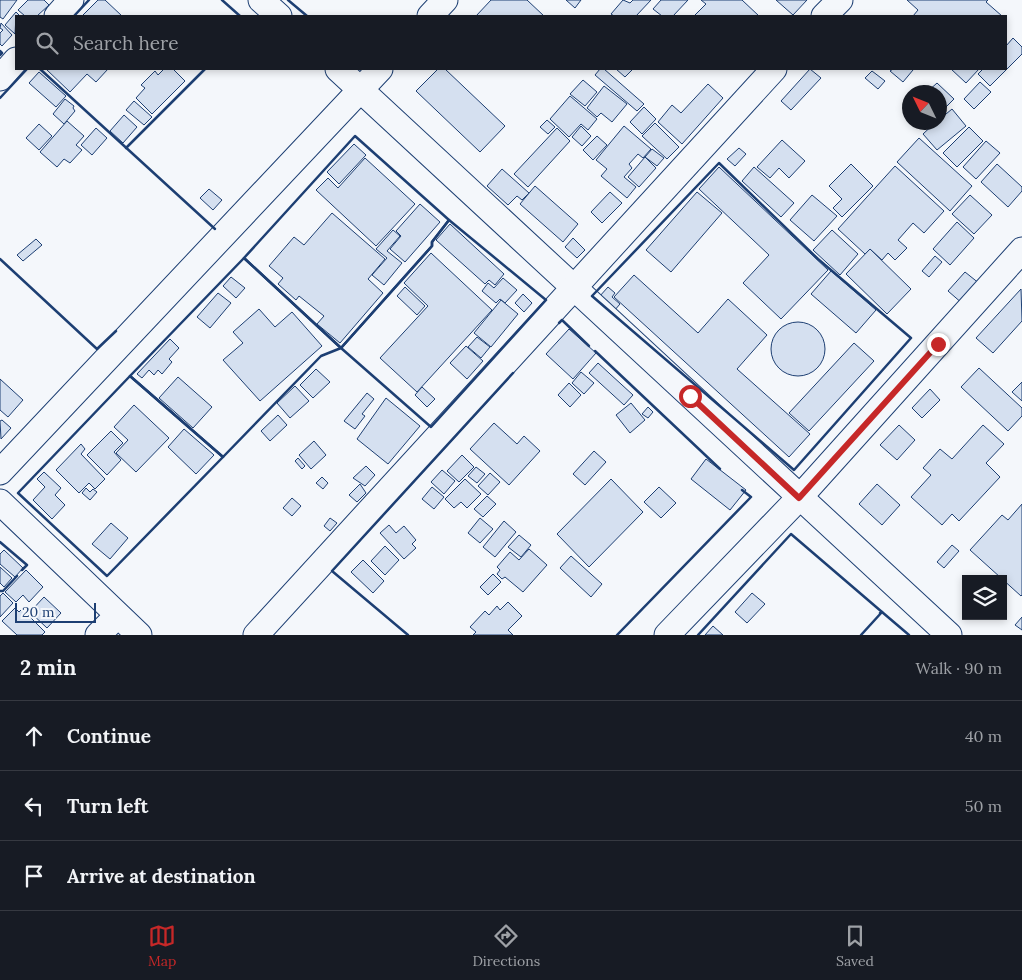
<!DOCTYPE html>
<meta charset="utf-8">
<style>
body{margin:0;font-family:Lora,serif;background:#20242c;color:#f1f3f6}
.controls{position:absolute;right:15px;bottom:15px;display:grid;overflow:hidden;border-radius:0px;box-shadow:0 2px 8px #0003}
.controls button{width:45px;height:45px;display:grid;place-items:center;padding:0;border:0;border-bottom:1px solid #363941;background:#171b24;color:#f1f3f6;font:25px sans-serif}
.compass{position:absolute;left:902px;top:85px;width:45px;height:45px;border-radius:50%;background:#171b24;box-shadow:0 2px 8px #0003;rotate:313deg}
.scale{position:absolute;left:15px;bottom:12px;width:81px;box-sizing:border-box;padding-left:5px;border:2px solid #1d3f73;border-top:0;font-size:14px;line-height:18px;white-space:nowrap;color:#1d3f73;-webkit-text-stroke:4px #f4f7fb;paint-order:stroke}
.stop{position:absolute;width:15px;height:15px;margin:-11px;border:4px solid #c62828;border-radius:50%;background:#fff}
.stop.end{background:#c62828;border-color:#fff;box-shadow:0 1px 5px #0008}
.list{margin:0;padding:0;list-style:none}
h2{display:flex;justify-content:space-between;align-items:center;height:65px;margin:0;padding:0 20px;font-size:21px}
h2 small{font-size:16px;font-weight:400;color:#9ea1a6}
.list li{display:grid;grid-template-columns:32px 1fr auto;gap:15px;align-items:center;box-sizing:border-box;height:70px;padding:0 20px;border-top:1px solid #363941}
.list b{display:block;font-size:19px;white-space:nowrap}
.list em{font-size:16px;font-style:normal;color:#9ea1a6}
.icon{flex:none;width:28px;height:28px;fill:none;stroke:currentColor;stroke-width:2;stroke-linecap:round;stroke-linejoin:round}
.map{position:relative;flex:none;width:1022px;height:635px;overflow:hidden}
.search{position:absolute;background:#171b24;box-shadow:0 2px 8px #0003;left:15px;right:15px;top:15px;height:55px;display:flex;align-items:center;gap:12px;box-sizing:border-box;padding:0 18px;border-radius:0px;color:#9ea1a6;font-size:19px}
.sheet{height:275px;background:#171b24}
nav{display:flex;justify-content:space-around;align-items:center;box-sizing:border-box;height:70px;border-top:1px solid #363941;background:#171b24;font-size:14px;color:#9ea1a6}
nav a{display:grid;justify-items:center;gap:2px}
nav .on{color:#c62828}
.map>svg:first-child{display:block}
.building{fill:#d5e0f0;stroke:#1d3f73}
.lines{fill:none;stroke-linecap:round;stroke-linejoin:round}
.minor-casing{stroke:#1d3f73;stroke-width:27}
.minor{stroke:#f4f7fb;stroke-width:25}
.wall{stroke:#1d3f73;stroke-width:2.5}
.route{stroke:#c62828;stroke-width:6}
</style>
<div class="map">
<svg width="1022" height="635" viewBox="0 0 1022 635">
<rect width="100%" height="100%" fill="#f4f7fb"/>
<g class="building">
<path d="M0,0H17L3,19L0,17Z"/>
<path d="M28,0H44L49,5L37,16H25L18,10Z"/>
<path d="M98,0H105L122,16H82Z"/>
<path d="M491,0H527L544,16H476Z"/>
<path d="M566,0H581L575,8Z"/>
<path d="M623,0L630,3L633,0H651L636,16H614L611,14Z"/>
<path d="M661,0H688L673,16H662L653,9Z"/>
<path d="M701,0H742L759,16H694L706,4Z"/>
<path d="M776,0H807L793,15Z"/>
<path d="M907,0H988L986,2L1002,16H913L918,10Z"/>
<path d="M16,12L20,16H16L15,34L5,25Z"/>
<path d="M1,23L12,35L2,46L0,44V33L3,30L0,28Z"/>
<path d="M1013,38L1022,47V54L990,86L978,74L983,69H1006V46Z"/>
<path d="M46,69H108L96,82L87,74L70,92Z"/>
<path d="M164,69H173L185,81L152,114L136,98L145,88L141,85L155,71L158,75Z"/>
<path d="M438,69H445L505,126L480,152L416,91Z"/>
<path d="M600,69H604L644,104L637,111L595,75Z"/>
<path d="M616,69H633L625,77Z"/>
<path d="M810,69L821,78L791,110L781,101Z"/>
<path d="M893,69H912L913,70L903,82L890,71Z"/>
<path d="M951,69H979L966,83Z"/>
<path d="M872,71L885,81L878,89L865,78Z"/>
<path d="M39,72L66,96L56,107L29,83Z"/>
<path d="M583,80L597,92L585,106L570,94Z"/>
<path d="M980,82L991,92L974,109L964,99Z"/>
<path d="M937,83L954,99L940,113V92H927Z"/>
<path d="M708,84L723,98L682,144L658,122L672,105L681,113Z"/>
<path d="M604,86L627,104L612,122L601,113L597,117L587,108Z"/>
<path d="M570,96L597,119L588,130L581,124L569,137L550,119Z"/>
<path d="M65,99L74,106L73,108L75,111L64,124L53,114Z"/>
<path d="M134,101L152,117L144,125L126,110Z"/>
<path d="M644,107L656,119L642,134L630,122Z"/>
<path d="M952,109L966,126L937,150L923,134L936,122H940V119Z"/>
<path d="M124,115L137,127L123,143L110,131Z"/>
<path d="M547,120L555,127L548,134L540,127Z"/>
<path d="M67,121L84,136L76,145L82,150L70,163L64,159L57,167L40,152Z"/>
<path d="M655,123L679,147L667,159L642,136Z"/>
<path d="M39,124L52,136L39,150L26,138Z"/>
<path d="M581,126L591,136L582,146L572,137Z"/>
<path d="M624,126L651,149L643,158L638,154L629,164L632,168L624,177L636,187L627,198L601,176L607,169L596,160Z"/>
<path d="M969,127L983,141L957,167L943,153Z"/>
<path d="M96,128L107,138L92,155L81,145Z"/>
<path d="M557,128L570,141L528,187L514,174Z"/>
<path d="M597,136L607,145L593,160L583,150Z"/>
<path d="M919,138L972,186L950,211L897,162Z"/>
<path d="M782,140L805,161L789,178L779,168L770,178L757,167Z"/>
<path d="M986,141L1000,153L976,179L963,167Z"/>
<path d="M354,144L366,155L339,184L327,172Z"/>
<path d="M739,148L746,154L735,166L727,159Z"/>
<path d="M652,149L664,158L657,166L645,157Z"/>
<path d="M645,157L656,168L639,187L628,177Z"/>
<path d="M365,158L415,204L376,246L316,190L328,178L338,188Z"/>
<path d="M851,164L873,186L842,217L833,208L842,199L829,186Z"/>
<path d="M997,164L1022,187V191L1008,207L981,182Z"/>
<path d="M895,166L944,211L924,233L913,223L898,240L907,248L895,260L888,253L882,260L870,249L865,254L838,229Z"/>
<path d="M719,167L828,270L781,319L743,283L769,255L699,189Z"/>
<path d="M754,167L794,203L781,217L742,181Z"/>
<path d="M502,169L529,193L522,200L517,196L508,205L487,186Z"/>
<path d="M535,186L578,224L563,242L520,204Z"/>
<path d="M209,189L222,200L213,210L200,198Z"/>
<path d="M610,192L622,203L602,223L591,212Z"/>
<path d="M697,192L722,213L671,272L646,250Z"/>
<path d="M812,195L837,216L814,241L790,220Z"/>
<path d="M970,195L992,215L974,234L952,214Z"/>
<path d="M420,204L440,222L405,262L390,249L401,236L396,231Z"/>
<path d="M332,213L385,259L368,279L383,293L340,343L317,324L324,316L299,296L296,300L278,284L283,278L269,266L294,237L304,245Z"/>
<path d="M957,222L974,238L950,265L933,249Z"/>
<path d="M450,224L504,274L495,285L489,280L485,284L436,240Z"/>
<path d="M393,230L400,236L387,251L402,263L384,285L372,275L387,258L376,249Z"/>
<path d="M832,230L858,254L840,275L813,250Z"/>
<path d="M573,238L585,250L577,258L565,247Z"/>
<path d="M36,239L42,245L23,261L17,255Z"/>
<path d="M870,249L911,289L887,314L846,274Z"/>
<path d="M431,253L492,310L417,392L380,358L428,306L404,283Z"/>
<path d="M935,256L942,262L929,277L922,271Z"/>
<path d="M831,271L876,310L856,333L811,294Z"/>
<path d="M965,272L980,284L963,304L948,291Z"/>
<path d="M634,275L698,333L728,299L767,335L737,369L810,434L789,457L614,297Z"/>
<path d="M231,277L245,288L236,298L223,286Z"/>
<path d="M503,278L517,290L505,303L500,299L496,303L482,291L488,283L494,288Z"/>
<path d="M405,287L425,306L417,315L397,296Z"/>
<path d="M608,287L615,293L612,297L620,304L614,311L599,297Z"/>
<path d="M1021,289L1022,321L993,353L976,338Z"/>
<path d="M218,293L231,303L210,328L197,317Z"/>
<path d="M523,294L532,303L524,312L515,303Z"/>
<path d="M501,300L518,314L491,347L474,333Z"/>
<path d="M259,309L275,327L292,312L322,346L260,401L223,360L243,343L233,332Z"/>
<circle cx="798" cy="349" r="27"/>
<path d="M569,329L596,353L573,379L546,354Z"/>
<path d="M477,337L490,347L481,358L468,347Z"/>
<path d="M170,339L179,348L169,359L172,362L162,374L158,370L154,375L149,370L142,378L137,374Z"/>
<path d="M854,343L874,361L809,431L789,413Z"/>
<path d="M466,346L483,361L467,379L450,363Z"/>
<path d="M598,363L633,395L624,405L589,373Z"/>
<path d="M979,368L1022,408V416L1008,431L961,387Z"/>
<path d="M316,369L330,382L313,398L300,385Z"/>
<path d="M581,372L594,383L584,394L572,383Z"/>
<path d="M178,377L212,407L193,428L159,398Z"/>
<path d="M0,379L23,400L8,417L0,410Z"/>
<path d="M1022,382V401L1012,392Z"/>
<path d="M569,383L581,395L570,407L558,395Z"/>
<path d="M295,386L309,401L290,418L277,403Z"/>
<path d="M422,387L435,399L427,407L415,395Z"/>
<path d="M930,389L940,400L922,418L912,408Z"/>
<path d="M367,393L374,399L362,414L365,416L355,429L344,421Z"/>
<path d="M386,398L420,426L388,464L357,439Z"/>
<path d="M631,403L645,420L630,433L616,415Z"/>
<path d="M134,405L169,438L136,472L116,453L128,440L114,427Z"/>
<path d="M648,407L653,412L648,418L642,414Z"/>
<path d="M278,415L287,425L270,441L261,431Z"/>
<path d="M2,420L11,428L1,439L0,421Z"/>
<path d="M494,423L517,444L524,436L540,451L509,485L470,449Z"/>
<path d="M899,425L915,440L897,460L880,445Z"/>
<path d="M983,425L1004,444L986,463L1000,477L959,521L952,514L942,525L911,497L931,475L923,468L940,449L952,459Z"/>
<path d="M184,429L214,455L196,474L168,447Z"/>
<path d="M111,431L123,443L114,452L121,460L107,475L87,455Z"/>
<path d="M314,441L326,455L311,469L299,455Z"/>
<path d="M81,444L85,449L81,454L105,479L95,489L89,483L79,493L56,470Z"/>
<path d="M594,451L606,462L585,485L573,474Z"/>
<path d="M462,455L474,467L459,482L447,471Z"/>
<path d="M298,458L305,466L302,469L295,461Z"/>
<path d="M706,459L746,490L730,510L691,479Z"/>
<path d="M366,466L375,475L365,486L353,478Z"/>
<path d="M476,467L485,474L477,483L468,476Z"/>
<path d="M442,470L455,481L444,494L431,482Z"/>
<path d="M44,472L61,488L55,495L65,505L52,519L33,500L45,487L37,479Z"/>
<path d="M490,473L500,482L488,495L478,486Z"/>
<path d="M322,477L328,483L323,489L316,483Z"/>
<path d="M465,479L481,494L467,508L461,502L454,508L445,499Z"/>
<path d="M611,479L643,512L589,567L557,534Z"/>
<path d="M360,484L366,493L357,502L349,495Z"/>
<path d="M877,484L900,505L882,525L859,504Z"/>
<path d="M432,487L444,497L434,509L422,499Z"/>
<path d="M659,487L676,503L661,518L644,502Z"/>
<path d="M86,488L90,492L93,489L97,492L90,500L82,493Z"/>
<path d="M487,496L496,504L483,517L474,509Z"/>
<path d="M292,498L301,506L292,516L283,508Z"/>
<path d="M1022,504V595L1021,596L970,550L1002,515L1008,520Z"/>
<path d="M330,518L337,523L330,531L324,526Z"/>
<path d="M480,518L493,529L480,543L468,533Z"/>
<path d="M504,521L516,532L495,557L483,547Z"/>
<path d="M111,523L128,538L110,559L92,544Z"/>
<path d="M389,525L396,533L404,526L416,540L412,544L416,548L404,559L380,533Z"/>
<path d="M519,535L531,545L521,557L508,547Z"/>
<path d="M952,545L959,551L944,568L937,562Z"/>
<path d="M385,546L399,560L385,575L371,561Z"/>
<path d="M529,549L547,565L523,592L505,577L502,579L497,574L500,570L497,567L510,552L519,560Z"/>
<path d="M4,550L23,568L15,577L0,564V554Z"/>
<path d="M571,556L602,584L591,597L560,568Z"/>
<path d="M363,560L384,581L373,593L351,572Z"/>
<path d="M0,567L12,578L4,587L0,583Z"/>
<path d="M26,570L43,587L29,602L23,595L16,602L5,592Z"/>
<path d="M493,574L501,582L488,595L480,587Z"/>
<path d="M3,593L13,603L0,617V596Z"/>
<path d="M752,593L765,604L747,623L735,612Z"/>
<path d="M44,597L61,613L47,628L30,612Z"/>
<path d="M508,602L522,616L508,630L513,635H473L476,632L470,627L485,611L489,615L497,606L500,610Z"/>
<path d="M15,608L19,612L22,609L45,632L42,635H17L2,621Z"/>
<path d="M1022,617V630L1015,625Z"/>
<path d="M713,626L723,635H705Z"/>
</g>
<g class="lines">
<g class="minor-casing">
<g id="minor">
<path d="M261,0L279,16"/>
<path d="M57,16L71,0"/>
<path d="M430,16L445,0"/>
<path d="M824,16L840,0"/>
<path d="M338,69L949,635"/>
<path d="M0,78L16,60"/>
<path d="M0,472L380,69"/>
<path d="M0,502L139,635"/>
<path d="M98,635L117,616"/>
<path d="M256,635L774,69"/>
<path d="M667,635L799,498L1022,250"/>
</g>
</g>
<use href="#minor" class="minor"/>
<g class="wall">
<path d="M222,0L240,16"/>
<path d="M288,0L307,16"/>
<path d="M74,16L89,0"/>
<path d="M0,51L2,53L0,55"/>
<path d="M40,69L215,229"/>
<path d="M0,98L27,69"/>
<path d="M355,136L449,220L432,242V246L341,348L244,258Z"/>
<path d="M126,148L205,69"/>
<path d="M719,163L818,259L911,338L794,470L592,296Z"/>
<path d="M449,220L546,300L431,427L341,348L432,246V242Z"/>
<path d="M244,258L341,348L321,356L223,457L130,376Z"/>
<path d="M0,259L97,349L116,331"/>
<path d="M559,323L562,320L589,346"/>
<path d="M595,351L720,469"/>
<path d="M130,376L223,457L107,576L18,493Z"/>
<path d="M0,542L27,565L22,570"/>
<path d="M0,591H3L17,576"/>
<path d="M880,613L882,612L909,635"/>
<path d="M408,635L332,571L513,373"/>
<path d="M617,635L751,497L742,490"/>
<path d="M698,635L791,534L882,612L861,635"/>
</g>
</g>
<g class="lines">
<path class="route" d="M690,396L799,498L938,344"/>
</g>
</svg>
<div class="controls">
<button><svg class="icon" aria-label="layers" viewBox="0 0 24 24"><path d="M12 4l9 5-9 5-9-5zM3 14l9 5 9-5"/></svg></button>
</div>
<svg class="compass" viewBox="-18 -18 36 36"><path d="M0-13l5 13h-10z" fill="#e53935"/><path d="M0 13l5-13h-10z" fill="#9ea1a6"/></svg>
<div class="scale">20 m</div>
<div class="stop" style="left:690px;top:396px"></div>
<div class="stop end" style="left:938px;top:344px"></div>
<div class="search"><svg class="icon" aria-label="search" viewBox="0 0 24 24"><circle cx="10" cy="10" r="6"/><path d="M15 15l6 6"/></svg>Search here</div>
</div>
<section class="sheet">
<h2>2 min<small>Walk · 90 m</small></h2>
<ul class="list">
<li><svg class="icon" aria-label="ahead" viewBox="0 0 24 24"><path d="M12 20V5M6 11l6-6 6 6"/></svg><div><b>Continue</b></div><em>40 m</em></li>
<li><svg class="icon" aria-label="left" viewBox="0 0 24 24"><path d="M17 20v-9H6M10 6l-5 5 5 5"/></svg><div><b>Turn left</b></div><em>50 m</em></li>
<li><svg class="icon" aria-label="arrive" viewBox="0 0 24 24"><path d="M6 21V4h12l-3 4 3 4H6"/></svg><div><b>Arrive at destination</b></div></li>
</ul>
</section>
<nav>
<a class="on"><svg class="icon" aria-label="map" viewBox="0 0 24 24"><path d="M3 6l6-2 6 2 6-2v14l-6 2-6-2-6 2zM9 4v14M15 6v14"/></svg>Map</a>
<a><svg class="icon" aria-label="directions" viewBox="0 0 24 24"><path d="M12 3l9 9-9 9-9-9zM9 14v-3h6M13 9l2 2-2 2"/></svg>Directions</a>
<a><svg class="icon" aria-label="saved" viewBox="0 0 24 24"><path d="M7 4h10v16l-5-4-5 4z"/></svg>Saved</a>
</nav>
